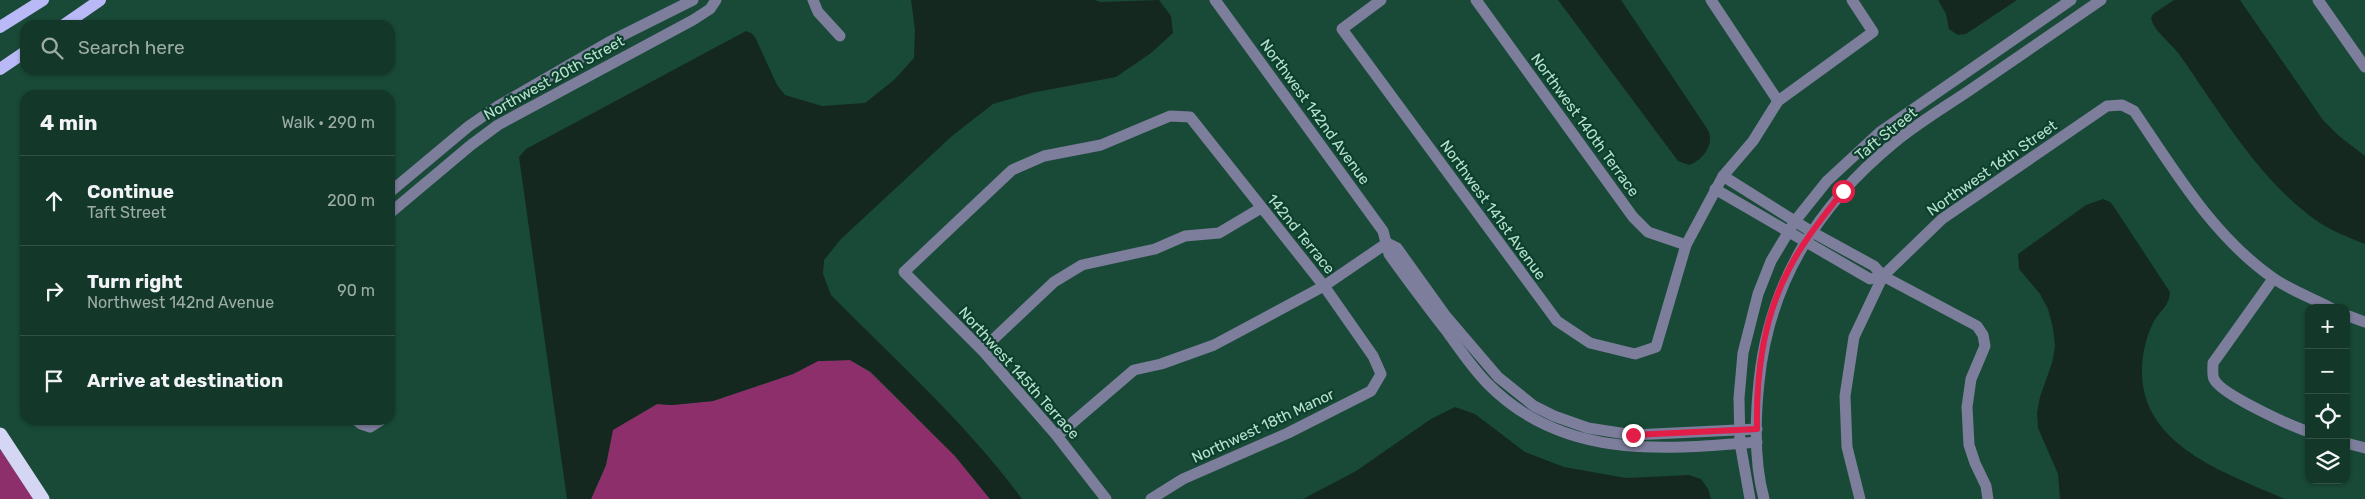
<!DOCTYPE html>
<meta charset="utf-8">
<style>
body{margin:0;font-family:Rubik,sans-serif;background:#204335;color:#f1f3f6}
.controls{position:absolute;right:15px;bottom:15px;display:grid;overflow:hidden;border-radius:10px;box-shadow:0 1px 4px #0004}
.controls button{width:45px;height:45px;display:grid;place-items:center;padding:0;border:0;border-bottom:1px solid #325246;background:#133829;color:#f1f3f6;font:25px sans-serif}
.stop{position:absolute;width:15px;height:15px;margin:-11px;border:4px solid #e11d48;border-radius:50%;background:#fff}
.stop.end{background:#e11d48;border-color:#fff;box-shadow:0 1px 5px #0008}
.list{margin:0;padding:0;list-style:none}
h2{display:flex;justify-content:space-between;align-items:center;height:65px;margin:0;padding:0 20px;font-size:21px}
h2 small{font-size:16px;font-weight:400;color:#9daca8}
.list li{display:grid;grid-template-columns:32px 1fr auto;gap:15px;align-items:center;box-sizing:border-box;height:90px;padding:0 20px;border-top:1px solid #325246}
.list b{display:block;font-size:19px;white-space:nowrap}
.list p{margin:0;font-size:16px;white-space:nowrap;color:#9daca8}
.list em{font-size:16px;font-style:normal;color:#9daca8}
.icon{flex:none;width:28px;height:28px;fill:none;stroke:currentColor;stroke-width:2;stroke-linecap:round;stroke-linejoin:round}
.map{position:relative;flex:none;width:2365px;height:499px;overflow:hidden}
.search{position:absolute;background:#133829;box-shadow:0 1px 4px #0004;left:20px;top:20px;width:375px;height:55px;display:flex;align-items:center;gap:12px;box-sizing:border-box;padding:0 18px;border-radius:15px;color:#9daca8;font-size:19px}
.panel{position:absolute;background:#133829;box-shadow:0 1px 4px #0004;left:20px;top:90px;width:375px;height:335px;border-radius:15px}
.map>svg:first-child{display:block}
.green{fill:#8c2f6b}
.water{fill:#14281f}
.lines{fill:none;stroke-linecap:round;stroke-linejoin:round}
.minor{stroke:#7d7d9c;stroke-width:11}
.major{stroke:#b9b9f8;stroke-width:12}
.highway{stroke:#d5d6f4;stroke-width:15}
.route{stroke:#e11d48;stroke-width:6}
.labels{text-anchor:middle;stroke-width:4.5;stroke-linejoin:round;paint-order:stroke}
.street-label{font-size:15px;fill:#b7e1cd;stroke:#0c3f2d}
</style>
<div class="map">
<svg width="2365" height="499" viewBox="0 0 2365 499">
<rect width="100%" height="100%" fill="#194a37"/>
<g class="green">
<path d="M850,360L870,372L955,456L990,499H591L606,465L612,430L657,404L672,405L713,401L793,374L818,361Z"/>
<path d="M0,449L34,499H0Z"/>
</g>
<g class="water">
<path d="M911,0H1094L1101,2L1159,0L1171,16L1173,33L1151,53L1116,77L1031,93L993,104L952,136L841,239L824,260L823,274L831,295C896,361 967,424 1022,499H990L955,456L871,372L850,360L818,361L793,374L713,401L672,405L657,404L613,430L606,465L591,499H567L519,157L526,149L746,31L751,33L755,37L777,85L785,95L822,106L865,103L894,80L914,58L915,30Z"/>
<path d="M1558,0H1621L1708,130C1715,144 1703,160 1689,165L1678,161Z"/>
<path d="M1938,0H2017L1966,34L1958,35L1949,29L1946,14Z"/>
<path d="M2174,0H2240L2323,120L2339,136L2365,156V244C2350,238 2334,232 2320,223C2260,182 2222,115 2181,57C2173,44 2154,32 2151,18L2153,14Z"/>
<path d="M2103,199L2110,202L2114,207L2170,292C2170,305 2160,311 2154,321C2149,331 2146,340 2144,350C2127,441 2219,470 2285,499H2060L2058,474L2038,428L2037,412L2040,397L2052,363L2055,346L2053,328L2048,309L2040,294L2019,269L2018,254L2086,205Z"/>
<path d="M1455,407L1475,414L1525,452L1564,467L1626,478L1689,475L1701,479L1708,489L1711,499H1303L1356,471L1431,419Z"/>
</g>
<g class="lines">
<g class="minor">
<path d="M813,0L818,12L840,36"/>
<path d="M1215,0L1383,231L1389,254C1408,281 1428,307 1448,333C1461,351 1473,369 1488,384C1562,459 1661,450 1757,442"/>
<path d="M1381,0L1342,29L1557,321L1590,343L1635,354L1656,347L1686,245L1723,176L1753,141L1778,101L1873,32L1852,0"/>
<path d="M1476,0L1633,217L1648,232L1686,245"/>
<path d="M1711,0L1778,101"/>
<path d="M2318,0L2365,67"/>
<path d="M1723,176L1812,232L1874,266L1883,276L1977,326L1983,335L1985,346L1971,379L1967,407L1969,445L1975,463L1986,486L1988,499"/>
<path d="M1715,189L1870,279L1883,276"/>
<path d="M390,192L469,126L498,106L609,42L693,0"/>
<path d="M390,213L471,145L498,125L693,20L710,9L716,0"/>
<path d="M1387,243L1397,248L1445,315L1498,377L1534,406L1554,416L1588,428L1633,435L1757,429"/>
<path d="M2273,279L2213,363C2213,368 2212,375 2214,379C2220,394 2291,426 2309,432"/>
<path d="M2346,315L2365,322"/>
<path d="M982,350L1054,282L1082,265L1155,249L1185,236L1219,233L1261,208"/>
<path d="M356,420L361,424L370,427L381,420"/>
<path d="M1057,436L1134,370L1161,364L1214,345L1324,286L1387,243"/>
<path d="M2346,443L2365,448"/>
<path d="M1106,499L1057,436L982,350L904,272L1012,170L1044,156L1101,145L1170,116L1190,117L1324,286L1373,356L1381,374L1371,391L1288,433L1183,479L1151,499"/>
<path d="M1750,499L1740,443L1739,398L1743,353L1758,294L1771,261L1795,221L1827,181L1880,132L2071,0"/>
<path d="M1764,499C1754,462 1755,420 1759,382C1769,282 1818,205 1895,142C1918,123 1945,107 1970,90C2014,60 2057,30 2101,0"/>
<path d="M1860,499L1847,447L1845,396L1854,337L1883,276L1942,219L2107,106L2122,105L2134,111C2174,170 2213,236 2273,278C2290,290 2312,298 2331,308"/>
</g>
<g class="major">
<path d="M64,25L100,0"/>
<path d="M0,27L43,0"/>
<path d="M0,69L25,52"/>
</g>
<path class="highway" d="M0,435L42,499"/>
</g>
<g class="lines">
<path class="route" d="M1633,435L1757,429C1756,376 1763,318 1789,269C1803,241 1824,216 1843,191"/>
</g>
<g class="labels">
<g class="street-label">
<text transform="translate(554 78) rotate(-29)" y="5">Northwest 20th Street</text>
<text transform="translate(1315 112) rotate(54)" y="5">Northwest 142nd Avenue</text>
<text transform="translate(1585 125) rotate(54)" y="5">Northwest 140th Terrace</text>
<text transform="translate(1886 134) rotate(-39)" y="5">Taft Street</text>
<text transform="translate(1992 168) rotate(-35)" y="5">Northwest 16th Street</text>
<text transform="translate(1493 210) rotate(54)" y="5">Northwest 141st Avenue</text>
<text transform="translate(1301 234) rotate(51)" y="5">142nd Terrace</text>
<text transform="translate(1019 373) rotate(48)" y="5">Northwest 145th Terrace</text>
<text transform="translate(1263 426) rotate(-25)" y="5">Northwest 18th Manor</text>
</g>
</g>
</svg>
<div class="controls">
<button>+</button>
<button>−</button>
<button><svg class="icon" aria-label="locate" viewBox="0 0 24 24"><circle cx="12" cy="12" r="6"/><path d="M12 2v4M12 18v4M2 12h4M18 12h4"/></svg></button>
<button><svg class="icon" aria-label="layers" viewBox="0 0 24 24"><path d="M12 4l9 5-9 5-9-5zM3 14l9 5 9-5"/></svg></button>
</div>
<div class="stop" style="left:1843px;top:191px"></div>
<div class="stop end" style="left:1633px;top:435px"></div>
<div class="search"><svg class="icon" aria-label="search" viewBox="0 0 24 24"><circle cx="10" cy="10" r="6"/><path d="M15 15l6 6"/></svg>Search here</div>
<section class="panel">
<h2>4 min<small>Walk · 290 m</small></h2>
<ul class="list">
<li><svg class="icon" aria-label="ahead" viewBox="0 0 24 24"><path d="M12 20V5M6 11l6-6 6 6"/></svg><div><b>Continue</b><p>Taft Street</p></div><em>200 m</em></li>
<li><svg class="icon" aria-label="right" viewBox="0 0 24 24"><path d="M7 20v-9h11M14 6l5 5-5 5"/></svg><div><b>Turn right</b><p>Northwest 142nd Avenue</p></div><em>90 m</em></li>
<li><svg class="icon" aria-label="arrive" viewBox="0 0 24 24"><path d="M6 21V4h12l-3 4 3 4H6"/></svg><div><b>Arrive at destination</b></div></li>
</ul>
</section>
</div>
